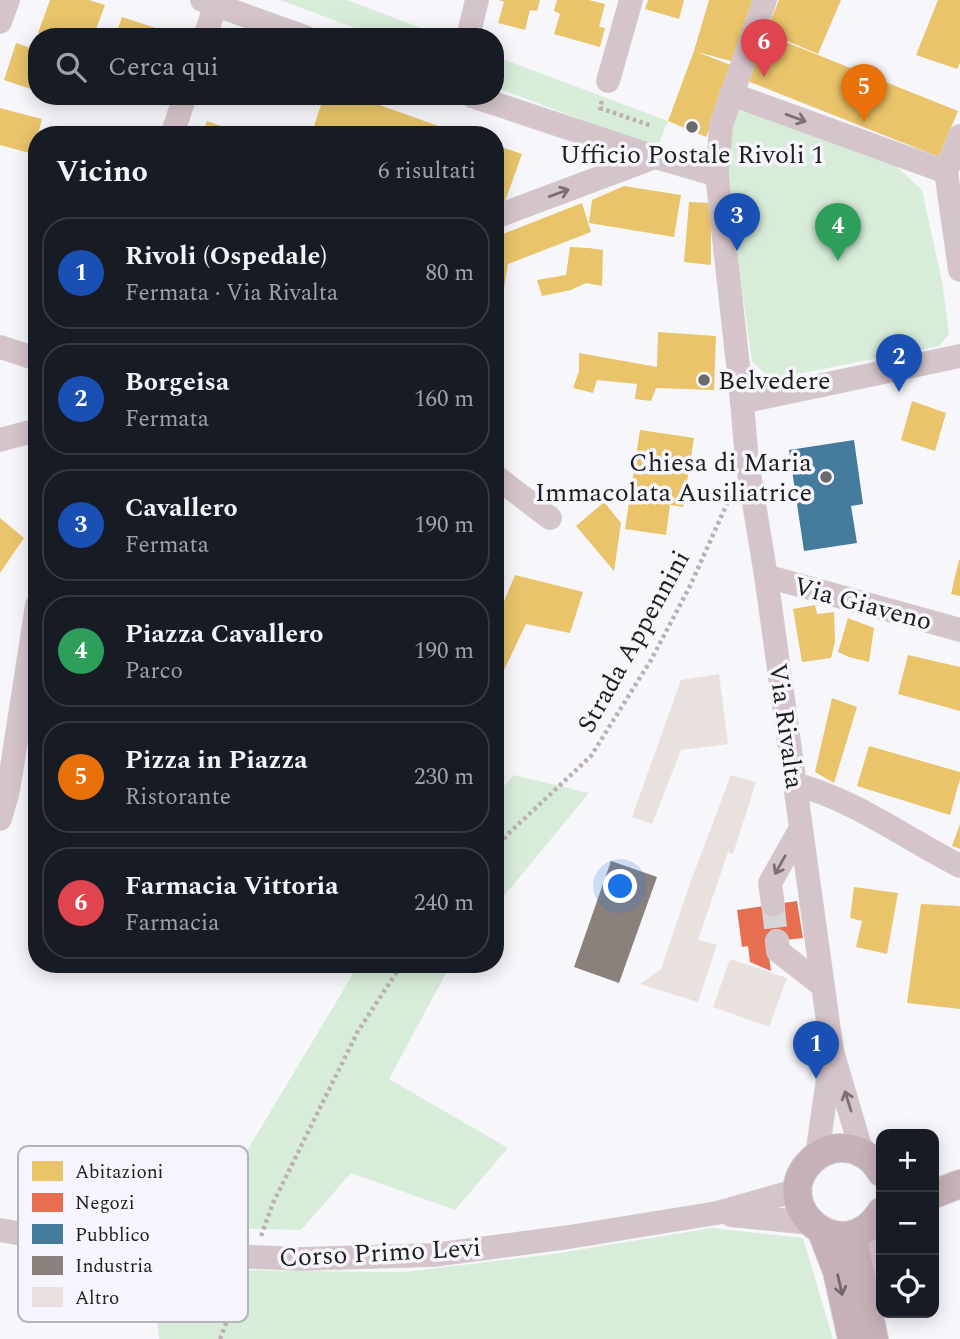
<!DOCTYPE html>
<html lang="it">
<meta charset="utf-8">
<style>
body{margin:0;font-family:Spectral,serif;background:#242831;color:#f1f3f6}
.controls{position:absolute;right:21px;bottom:21px;display:grid;overflow:hidden;border-radius:14px;box-shadow:0 4px 18px #0003}
.controls button{width:63px;height:63px;display:grid;place-items:center;padding:0;border:0;border-bottom:2px solid #363941;background:#171b24;color:#f1f3f6;font:35px sans-serif}
.you{position:absolute;left:621px;top:887px;width:24px;height:24px;margin:-18px;border:5px solid #fff;border-radius:50%;background:#1a73e8;box-shadow:0 0 0 10px #1a73e833}
.badge{display:grid;place-items:center;width:46px;height:46px;border-radius:50%;background:#0f766e;color:#fff;font-size:23px;font-weight:700}
.pin{position:absolute;translate:-50% -58px;filter:drop-shadow(0 2px 4px #0008)}
.pin::after{content:'';position:absolute;top:37px;width:24px;height:21px;background:inherit;clip-path:polygon(0 0,100% 0,50% 100%)}
.list{margin:0;padding:0;list-style:none}
h2{display:flex;justify-content:space-between;align-items:center;height:91px;margin:0;padding:0 28px;font-size:30px}
h2 small{font-size:23px;font-weight:400;color:#9ea1a6}
.list li{display:grid;grid-template-columns:46px 1fr auto;gap:21px;align-items:center;box-sizing:border-box;height:112px;margin:0 14px 14px;padding:0 14px;border:2px solid #363941;border-radius:28px}
.list b{display:block;font-size:26px;white-space:nowrap}
.list p{margin:0;font-size:23px;white-space:nowrap;color:#9ea1a6}
.list em{font-size:23px;font-style:normal;color:#9ea1a6}
.icon{flex:none;width:38px;height:38px;fill:none;stroke:currentColor;stroke-width:2;stroke-linecap:round;stroke-linejoin:round}
.map{position:relative;flex:none;width:960px;height:1339px;overflow:hidden}
.search{position:absolute;background:#171b24;box-shadow:0 4px 18px #0003;left:28px;top:28px;width:476px;height:77px;display:flex;align-items:center;gap:18px;box-sizing:border-box;padding:0 24px;border-radius:28px;color:#9ea1a6;font-size:26px}
.panel{position:absolute;background:#171b24;box-shadow:0 4px 18px #0003;left:28px;top:126px;width:476px;height:847px;border-radius:28px}
.map>svg:first-child{display:block}
.green{fill:#d8edd9}
.homes{fill:#e9c46a}
.shops{fill:#e76f51}
.public{fill:#457b9d}
.industry{fill:#8a817c}
.building{fill:#e9e1dd}
.lines{fill:none;stroke-linecap:round;stroke-linejoin:round}
.minor-tunnel{stroke:#d6d6da;stroke-width:23;stroke-dasharray:23 11;stroke-linecap:butt}
.minor-casing{stroke:#d5d5d7;stroke-width:24}
.major-casing{stroke:#d5d5d7;stroke-width:30}
.path{stroke:#bcb0b5;stroke-width:4.5;stroke-dasharray:3.5 3.5;stroke-linecap:butt}
.minor{stroke:#d5c4ca;stroke-width:23}
.major{stroke:#c7b1b9;stroke-width:28}
.minor-bridge-casing{stroke:#d5d5d7;stroke-width:24;stroke-linecap:butt}
.minor-bridge{stroke:#d5c4ca;stroke-width:23}
.oneway{stroke:#7a7175}
.oneway2{stroke:#72686c}
.poi-dot{fill:#6a6a6d;stroke:#f6f5fd;stroke-width:2.5}
.labels{text-anchor:middle;stroke-width:7;stroke-linejoin:round;paint-order:stroke}
.poi-label{font-size:26px;fill:#1e1e20;stroke:#f6f5fd}
.street-label{font-size:26px;fill:#1e1e20;stroke:#f6f5fd}
.key{fill:#f6f5fd;stroke:#b5b4bb;stroke-width:2}
.key-label{font-size:19px;fill:#1e1e20}
</style>
<div class="map">
<svg width="960" height="1339" viewBox="0 0 960 1339">
<rect width="100%" height="100%" fill="#f7f7fb"/>
<g class="green">
<path d="M280,0H347L445,37H379Z"/>
<path d="M495,56L668,121L657,148L495,87Z"/>
<path d="M739,108L887,158L922,190L942,281L949,334L939,346L772,379L752,362L723,155Z"/>
<path d="M514,775L589,793L495,907V796Z"/>
<path d="M359,964H451L389,1079L508,1148L455,1210L351,1173L301,1230L228,1228L245,1154Z"/>
<path d="M712,1228L803,1238L833,1339H159L152,1267L283,1271L404,1272L553,1254Z"/>
</g>
<g class="homes">
<path d="M50,0H89L105,5L93,37H52L38,33Z"/>
<path d="M499,0H540L537,11L530,10L525,30L498,23L504,2Z"/>
<path d="M557,0H589L605,4L599,27L605,28L600,47L554,34L560,14L554,11Z"/>
<path d="M648,0H684L679,19L645,9Z"/>
<path d="M709,0H754L735,62L697,52L736,67L706,137L668,121L694,51Z"/>
<path d="M779,0H841L818,54L766,32Z"/>
<path d="M938,0H960V63L957,69L916,55Z"/>
<path d="M122,17L162,30L160,37H115Z"/>
<path d="M763,33L958,111L939,157L745,80Z"/>
<path d="M16,43L37,50V91L4,80Z"/>
<path d="M118,96H139L137,103Z"/>
<path d="M324,96H354L464,135H311Z"/>
<path d="M0,108L42,119L33,154L0,145Z"/>
<path d="M207,121L243,134V135H202Z"/>
<path d="M86,127L109,134V135H83Z"/>
<path d="M495,145L522,154L503,207L495,204Z"/>
<path d="M624,186L681,195L674,237L589,223L592,200Z"/>
<path d="M689,202L711,203V265L684,262Z"/>
<path d="M582,203L591,232L508,264L497,331H495V237Z"/>
<path d="M570,247L589,248L603,250L602,286L586,283L571,290L542,296L537,280L566,275Z"/>
<path d="M36,309L37,310V335L28,332Z"/>
<path d="M658,332L716,336L714,390L656,388L651,401L635,399L637,384L597,380L593,393L573,388L579,371V353L657,367Z"/>
<path d="M912,401L946,413L935,451L901,440Z"/>
<path d="M640,430L694,438L683,507L670,505L666,535L625,529Z"/>
<path d="M604,502L621,523L614,571L576,526Z"/>
<path d="M0,518L24,538L0,573Z"/>
<path d="M959,560H960V596L951,594Z"/>
<path d="M515,575L583,592L570,633L526,624L495,689V623Z"/>
<path d="M815,605L817,614L834,612L835,641L831,658L802,662L793,609Z"/>
<path d="M848,618L874,628L869,662L849,657L838,652Z"/>
<path d="M908,655L960,667V711L898,694Z"/>
<path d="M832,698L857,707L834,783L815,772Z"/>
<path d="M869,746L960,772V779L950,815L857,786Z"/>
<path d="M960,824V849L952,846Z"/>
<path d="M854,887L898,893L887,954L856,947L862,921L850,918Z"/>
<path d="M921,904L960,906V1009L907,1003Z"/>
</g>
<path class="shops" d="M797,901L803,938L767,942L771,971L750,962L748,946L742,947L737,910Z"/>
<path class="public" d="M854,440L863,504L851,506L857,543L804,551L789,450Z"/>
<path class="industry" d="M611,861L657,877L619,983L574,967Z"/>
<g class="building">
<path d="M719,674L728,744L681,750L652,824L632,817L681,680Z"/>
<path d="M731,775L756,782L733,854L728,852L698,940L717,945L698,1002L640,984L661,969L689,886Z"/>
<path d="M730,959L787,978L769,1027L713,1007Z"/>
</g>
<g class="lines">
<path class="minor-tunnel" d="M773,905L777,941"/>
<g class="minor-casing">
<g id="minor">
<path d="M202,0L305,37"/>
<path d="M765,0L721,126L717,175L742,402L747,461L766,576L832,1051L862,1153"/>
<path d="M0,22L8,0"/>
<path d="M205,37L217,0"/>
<path d="M468,37L477,0"/>
<path d="M608,81L631,0"/>
<path d="M731,94L946,172"/>
<path d="M472,96L655,157L717,175"/>
<path d="M172,135L185,96"/>
<path d="M946,172L960,270"/>
<path d="M946,172L960,136"/>
<path d="M495,217L655,157"/>
<path d="M0,347L37,359"/>
<path d="M742,402L960,356"/>
<path d="M0,440L37,430"/>
<path d="M495,476L550,518"/>
<path d="M766,576L960,630"/>
<path d="M795,784C855,800 905,838 960,866"/>
<path d="M0,819L7,795L11,773L37,605"/>
<path d="M773,905L770,883L801,828"/>
<path d="M777,941L778,951L823,986"/>
<path d="M817,1155L831,1057"/>
<path d="M731,1215L810,1223"/>
<path d="M871,1225C867,1250 875,1279 880,1304"/>
<path d="M0,1230L68,1242L231,1256"/>
<path d="M300,1259L433,1255L569,1237L717,1213L798,1190"/>
</g>
</g>
<g class="major-casing">
<g id="major">
<path d="M881,1172C873,1157 858,1148 841,1148C830,1148 820,1153 812,1160C765,1205 843,1272 881,1212"/>
<path d="M934,1194L960,1184"/>
<path d="M822,1232L837,1271L852,1339"/>
<path d="M852,1235L874,1339"/>
</g>
</g>
<g class="path">
<path d="M602,101L600,108L652,126"/>
<path d="M495,850L508,834L591,756L651,660L690,586L730,497"/>
<path d="M261,1236L273,1203L358,1031L402,964"/>
<path d="M220,1339L244,1277"/>
</g>
<use href="#minor" class="minor"/>
<use href="#major" class="major"/>
<g class="minor-bridge-casing">
<path id="minor-bridge" d="M231,1256L300,1259"/>
</g>
<use href="#minor-bridge" class="minor-bridge"/>
</g>
<defs><path id="oneway-shaft" d="M-6 0H5M1.5-3L5.5 0L1.5 3" fill="none" stroke-width="1.6" stroke-linecap="round" stroke-linejoin="round" transform="scale(1.75)"/></defs>
<g class="oneway">
<use href="#oneway-shaft" transform="translate(796 118) rotate(20)"/>
<use href="#oneway-shaft" transform="translate(559 193) rotate(-20)"/>
<use href="#oneway-shaft" transform="translate(780 865) rotate(119)"/>
<use href="#oneway-shaft" transform="translate(848 1101) rotate(-107)"/>
</g>
<use class="oneway2" href="#oneway-shaft" transform="translate(840 1285) rotate(77)"/>
<g class="poi-dot">
<circle cx="692" cy="127" r="7"/>
<circle cx="704" cy="380" r="7"/>
<circle cx="826" cy="477" r="7"/>
</g>
<g class="labels">
<g class="poi-label">
<text x="692" y="163">Ufficio Postale Rivoli 1</text>
<text x="718" y="389" text-anchor="start">Belvedere</text>
<text x="812" y="471" text-anchor="end">Chiesa di Maria<tspan x="812" dy="30">Immacolata Ausiliatrice</tspan></text>
</g>
<g class="street-label">
<text transform="translate(863 603) rotate(15)" y="9">Via Giaveno</text>
<text transform="translate(633 641) rotate(-61)" y="9">Strada Appennini</text>
<text transform="translate(787 726) rotate(82)" y="9">Via Rivalta</text>
<text transform="translate(380 1252) rotate(-3)" y="9">Corso Primo Levi</text>
</g>
</g>
<rect x="18" y="1146" width="230" height="176" rx="10" class="key"/>
<rect x="32" y="1161" width="31" height="20" fill="#e9c46a"/>
<rect x="32" y="1193" width="31" height="19" fill="#e76f51"/>
<rect x="32" y="1224" width="31" height="20" fill="#457b9d"/>
<rect x="32" y="1256" width="31" height="19" fill="#8a817c"/>
<rect x="32" y="1287" width="31" height="20" fill="#e9e1dd"/>
<g class="key-label">
<text x="75" y="1178">Abitazioni</text>
<text x="75" y="1209">Negozi</text>
<text x="75" y="1241">Pubblico</text>
<text x="75" y="1272">Industria</text>
<text x="75" y="1304">Altro</text>
</g>
</svg>
<div class="controls">
<button>+</button>
<button>−</button>
<button><svg class="icon" aria-label="locate" viewBox="0 0 24 24"><circle cx="12" cy="12" r="6"/><path d="M12 2v4M12 18v4M2 12h4M18 12h4"/></svg></button>
</div>
<div class="you"></div>
<div class="pin badge" style="left:816px;top:1079px;background:#1a4fb4">1</div>
<div class="pin badge" style="left:899px;top:392px;background:#1a4fb4">2</div>
<div class="pin badge" style="left:737px;top:251px;background:#1a4fb4">3</div>
<div class="pin badge" style="left:838px;top:261px;background:#2e9e5b">4</div>
<div class="pin badge" style="left:864px;top:122px;background:#e8710a">5</div>
<div class="pin badge" style="left:764px;top:77px;background:#e0444e">6</div>
<div class="search"><svg class="icon" aria-label="search" viewBox="0 0 24 24"><circle cx="10" cy="10" r="6"/><path d="M15 15l6 6"/></svg>Cerca qui</div>
<section class="panel">
<h2>Vicino<small>6 risultati</small></h2>
<ul class="list">
<li><span class="badge" style="background:#1a4fb4">1</span><div><b>Rivoli (Ospedale)</b><p>Fermata · Via Rivalta</p></div><em>80 m</em></li>
<li><span class="badge" style="background:#1a4fb4">2</span><div><b>Borgeisa</b><p>Fermata</p></div><em>160 m</em></li>
<li><span class="badge" style="background:#1a4fb4">3</span><div><b>Cavallero</b><p>Fermata</p></div><em>190 m</em></li>
<li><span class="badge" style="background:#2e9e5b">4</span><div><b>Piazza Cavallero</b><p>Parco</p></div><em>190 m</em></li>
<li><span class="badge" style="background:#e8710a">5</span><div><b>Pizza in Piazza</b><p>Ristorante</p></div><em>230 m</em></li>
<li><span class="badge" style="background:#e0444e">6</span><div><b>Farmacia Vittoria</b><p>Farmacia</p></div><em>240 m</em></li>
</ul>
</section>
</div>
